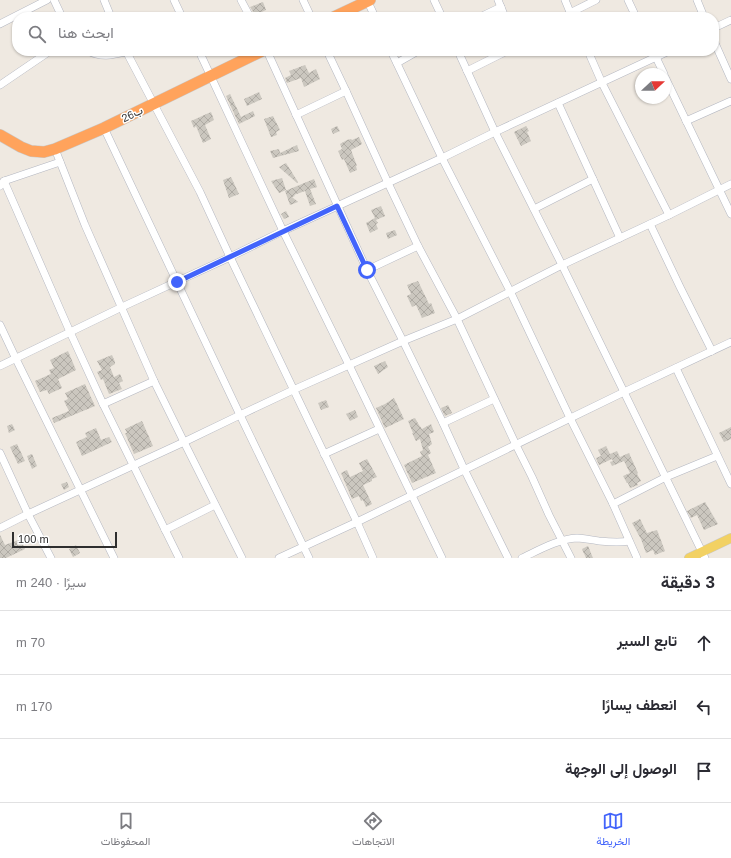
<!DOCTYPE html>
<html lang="ar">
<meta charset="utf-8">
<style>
body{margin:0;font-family:Arial,Vazirmatn,sans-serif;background:#f2f2f3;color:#2b2b33;direction:rtl}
.compass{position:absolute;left:635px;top:68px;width:36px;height:36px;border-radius:50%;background:#fff;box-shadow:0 1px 3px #0004;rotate:68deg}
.scale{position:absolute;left:12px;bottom:10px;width:105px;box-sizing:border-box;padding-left:4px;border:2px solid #2e2e2e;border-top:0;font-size:11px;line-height:14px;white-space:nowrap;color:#2e2e2e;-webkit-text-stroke:3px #fff;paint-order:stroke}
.stop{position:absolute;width:12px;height:12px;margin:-9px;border:3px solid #4264fb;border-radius:50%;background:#fff}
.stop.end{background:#4264fb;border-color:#fff;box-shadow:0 1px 4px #0008}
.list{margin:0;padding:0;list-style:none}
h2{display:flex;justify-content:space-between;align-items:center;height:52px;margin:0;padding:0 16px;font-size:17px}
h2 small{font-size:13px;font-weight:400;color:#7c7c81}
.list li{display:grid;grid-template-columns:26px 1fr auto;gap:12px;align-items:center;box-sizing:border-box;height:64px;padding:0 16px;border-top:1px solid #e1e1e2}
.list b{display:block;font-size:15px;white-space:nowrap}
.list em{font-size:13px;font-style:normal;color:#7c7c81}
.icon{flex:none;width:22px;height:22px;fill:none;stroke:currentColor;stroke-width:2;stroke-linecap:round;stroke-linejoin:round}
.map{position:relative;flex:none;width:731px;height:558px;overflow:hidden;direction:ltr}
.search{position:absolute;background:#fff;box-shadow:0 1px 3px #0004;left:12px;right:12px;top:12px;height:44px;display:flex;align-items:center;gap:10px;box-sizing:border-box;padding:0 14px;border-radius:16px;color:#7c7c81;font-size:15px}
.sheet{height:244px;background:#fff}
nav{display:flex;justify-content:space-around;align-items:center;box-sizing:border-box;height:56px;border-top:1px solid #e1e1e2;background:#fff;font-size:11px;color:#7c7c81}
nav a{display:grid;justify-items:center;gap:2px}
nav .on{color:#4264fb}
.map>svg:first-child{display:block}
.building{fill:url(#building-cross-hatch)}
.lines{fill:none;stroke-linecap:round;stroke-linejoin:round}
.minor-casing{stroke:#b4b7c1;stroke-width:8}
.major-casing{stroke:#c9c9c9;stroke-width:10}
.highway-casing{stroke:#c9c9c9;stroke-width:12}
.minor{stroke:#fff;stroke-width:7}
.major{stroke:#f2d163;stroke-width:9}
.highway{stroke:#ffa35c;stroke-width:11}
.route{stroke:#4264fb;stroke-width:5}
.labels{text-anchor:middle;stroke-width:3;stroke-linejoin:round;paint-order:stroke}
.street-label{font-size:11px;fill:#2e2e2e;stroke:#fff}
</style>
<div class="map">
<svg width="731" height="558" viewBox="0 0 731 558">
<defs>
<pattern id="building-cross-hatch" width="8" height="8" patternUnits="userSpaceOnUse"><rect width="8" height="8" fill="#cbc7bf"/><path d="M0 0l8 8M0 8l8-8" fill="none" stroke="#afaba4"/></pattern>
</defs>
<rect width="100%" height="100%" fill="#efe9e1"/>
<g class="building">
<path d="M263,2L266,10L255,15L250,7Z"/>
<path d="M305,65L309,73L316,69L320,79L304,87L301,78L287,83L285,78L291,75L289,71Z"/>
<path d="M259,92L262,99L247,106L244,99Z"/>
<path d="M230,94L241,117L253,111L255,116L239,124L226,96Z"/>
<path d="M211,112L214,120L205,125L211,139L203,143L196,126L194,128L191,121Z"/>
<path d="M273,116L280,130L276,132L277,135L271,137L264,119Z"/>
<path d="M337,126L340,131L333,134L331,129Z"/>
<path d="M526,126L529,131L527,132L531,141L521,146L514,132Z"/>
<path d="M359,137L362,144L351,150L357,166H356L357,170L350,173L344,159L342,160L338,151L342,149L340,144L347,140L351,139L352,140Z"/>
<path d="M297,145L299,151L273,158L270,151L279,149L280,153Z"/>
<path d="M286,163L298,182L297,183L279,167Z"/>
<path d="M231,177L239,194L229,198L223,180Z"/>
<path d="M282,178L286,190L279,193L271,181Z"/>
<path d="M314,179L317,187L310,189L316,204L310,206L305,191L294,195L295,196L292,197L298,202L290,205L285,191Z"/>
<path d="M381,206L385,216L376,220L378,223L376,224L378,229L370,233L366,223L375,218L371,210Z"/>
<path d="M286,211L289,217L284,219L281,214Z"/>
<path d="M395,230L397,235L388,239L386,233Z"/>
<path d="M418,281L429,304L431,303L435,313L422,318L416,305L412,307L407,296L411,294L407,285Z"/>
<path d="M68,351L76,370L58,379L62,388L49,394L47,390L40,392L35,381L51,374L49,370L54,368L50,360Z"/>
<path d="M112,355L115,362V364L110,367L114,377L120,374L123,381L119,383L122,389L109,394L103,379L101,380L97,372L102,370L97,361Z"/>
<path d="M385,361L388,367L378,374L374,366Z"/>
<path d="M85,384L95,406L54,423L52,418L69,411L64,401L68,399L65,393Z"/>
<path d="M394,398L404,419L385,428L376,408L385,404Z"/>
<path d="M326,400L329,407L321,410L318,403Z"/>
<path d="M448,405L452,413L445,416L441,408Z"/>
<path d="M355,410L358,417L350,421L346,414Z"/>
<path d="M415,418L419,425L422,429L431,424L434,432L429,434L432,444L428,447L431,453L428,455L436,473L412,483L404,465L422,456L420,452L423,450L420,439L416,441L412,433H413L408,421Z"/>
<path d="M142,421L153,446L134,454L125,433H127L125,429Z"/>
<path d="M12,424L15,430L9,433L7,426Z"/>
<path d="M731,427V439L724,442L719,433Z"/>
<path d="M96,428L101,440L109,437L112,442L82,456L76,442L87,437L85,433Z"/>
<path d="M17,444L25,461L18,464L10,447Z"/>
<path d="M606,446L610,454L617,451L620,457L629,453L638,473L637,474L641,481L637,483L638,485L630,488L628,483H627L623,476L630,473L624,461L612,466L610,462L613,461L612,459L599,465L596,458L601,456L598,450Z"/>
<path d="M32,454L37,466L32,469L27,456Z"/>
<path d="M367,459L377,477L372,479V481L363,485L372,504L366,507L363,500L361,501L359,496L352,499L341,473L347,470L350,477L363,471L359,463Z"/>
<path d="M67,482L69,487L64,490L61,484Z"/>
<path d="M705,502L718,524L704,530L697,515L691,518L687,511Z"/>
<path d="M640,519L647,533L657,530L665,551L655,555L653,550L646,553L641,539L632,523Z"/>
<path d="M0,535L5,545L21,539L25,549L6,558H0Z"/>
<path d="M76,545L80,553L73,557L69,549Z"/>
<path d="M588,546L593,558H586L582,549Z"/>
</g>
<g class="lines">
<g class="minor-casing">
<g id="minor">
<path d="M54,0L62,17"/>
<path d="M104,0L111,17"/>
<path d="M174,0L182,17"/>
<path d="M241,0L250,17"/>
<path d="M303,0L311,17"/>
<path d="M367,0L375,17"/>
<path d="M434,0L442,17"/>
<path d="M498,0L505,17"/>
<path d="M565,0L572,17"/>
<path d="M628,0L636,17"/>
<path d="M697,0L704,17"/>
<path d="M570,13L596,0"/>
<path d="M480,17L501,7"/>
<path d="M0,24L47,0"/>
<path d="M714,28L731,20"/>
<path d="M714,41L731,79"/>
<path d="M88,51C101,58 113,55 126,52"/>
<path d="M126,51L200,192L230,257L357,522L373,558"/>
<path d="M199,51L283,231L349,365L442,558"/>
<path d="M267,51L367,270L403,341L443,423L464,469L508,558"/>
<path d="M327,51L346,91L388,183L418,246L457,319L516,445L532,477L549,515L571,558"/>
<path d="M391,51L442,158L510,291L570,418L613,504L637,558"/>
<path d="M458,51L495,132L562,265L705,558"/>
<path d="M588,51L602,83L669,215"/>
<path d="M653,51L664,74"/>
<path d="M397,63L418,51"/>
<path d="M467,71L507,51"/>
<path d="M665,77L731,214"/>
<path d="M0,85L50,51"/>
<path d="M558,103L620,238"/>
<path d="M296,115L346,91"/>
<path d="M686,121L731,101"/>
<path d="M104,128L240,415L309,558"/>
<path d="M55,149L85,225L154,381L184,442L242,558"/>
<path d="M4,181L70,332L103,404L179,558"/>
<path d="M0,186L4,181L60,162"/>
<path d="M534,209L593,179"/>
<path d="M650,224L680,287L712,351"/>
<path d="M367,270L418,246"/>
<path d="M0,325L16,359L114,558"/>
<path d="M0,366L122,307L230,257L283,231L442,158L495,132L669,51"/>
<path d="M676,368L731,484"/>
<path d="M103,404L154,381"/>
<path d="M443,423L494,399"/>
<path d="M0,453L28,514L51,558"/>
<path d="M324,454L379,429"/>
<path d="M613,504L666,477L717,456"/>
<path d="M0,528L28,514L184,442L240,415L293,390L403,341L457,319L562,265L669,215L731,184"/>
<path d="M165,530L215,505"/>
<path d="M279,558L357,522L624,392L731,342"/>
<path d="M522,558C539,550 558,539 577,538C584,538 591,540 599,541C609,542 620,543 629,541"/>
</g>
</g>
<g class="major-casing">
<path id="major" d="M689,558L731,538"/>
</g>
<g class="highway-casing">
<g id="highway">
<path d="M334,17L370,0"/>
<path d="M0,135L21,147L31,151L44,152L55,149L104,128L262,51"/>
</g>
</g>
<use href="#minor" class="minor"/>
<use href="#major" class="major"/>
<use href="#highway" class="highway"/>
</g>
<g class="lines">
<path class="route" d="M177,282L337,206L367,270"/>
</g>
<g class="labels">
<g class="street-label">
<text transform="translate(132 114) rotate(-26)" y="4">26ب</text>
</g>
</g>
</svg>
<svg class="compass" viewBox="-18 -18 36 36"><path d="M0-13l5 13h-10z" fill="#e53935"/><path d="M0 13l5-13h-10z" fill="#7c7c81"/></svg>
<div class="scale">100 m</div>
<div class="stop" style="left:367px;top:270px"></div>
<div class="stop end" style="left:177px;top:282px"></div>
<div class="search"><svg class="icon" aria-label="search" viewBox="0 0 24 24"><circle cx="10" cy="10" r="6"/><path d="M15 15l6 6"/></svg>ابحث هنا</div>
</div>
<section class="sheet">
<h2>3 دقيقة<small>سيرًا · 240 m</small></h2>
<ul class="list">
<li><svg class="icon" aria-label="ahead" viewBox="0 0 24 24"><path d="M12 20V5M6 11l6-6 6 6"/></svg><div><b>تابع السير</b></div><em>70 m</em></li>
<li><svg class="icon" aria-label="left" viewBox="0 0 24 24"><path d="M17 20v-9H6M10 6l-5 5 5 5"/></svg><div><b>انعطف يسارًا</b></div><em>170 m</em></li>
<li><svg class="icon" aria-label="arrive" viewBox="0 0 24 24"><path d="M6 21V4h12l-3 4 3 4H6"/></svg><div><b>الوصول إلى الوجهة</b></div></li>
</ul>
</section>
<nav>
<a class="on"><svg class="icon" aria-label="map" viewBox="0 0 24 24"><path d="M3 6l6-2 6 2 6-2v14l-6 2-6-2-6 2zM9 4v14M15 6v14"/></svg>الخريطة</a>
<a><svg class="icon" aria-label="directions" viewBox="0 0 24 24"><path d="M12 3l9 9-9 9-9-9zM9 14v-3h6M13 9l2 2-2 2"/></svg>الاتجاهات</a>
<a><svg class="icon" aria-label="saved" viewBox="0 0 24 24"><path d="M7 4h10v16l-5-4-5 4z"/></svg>المحفوظات</a>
</nav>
